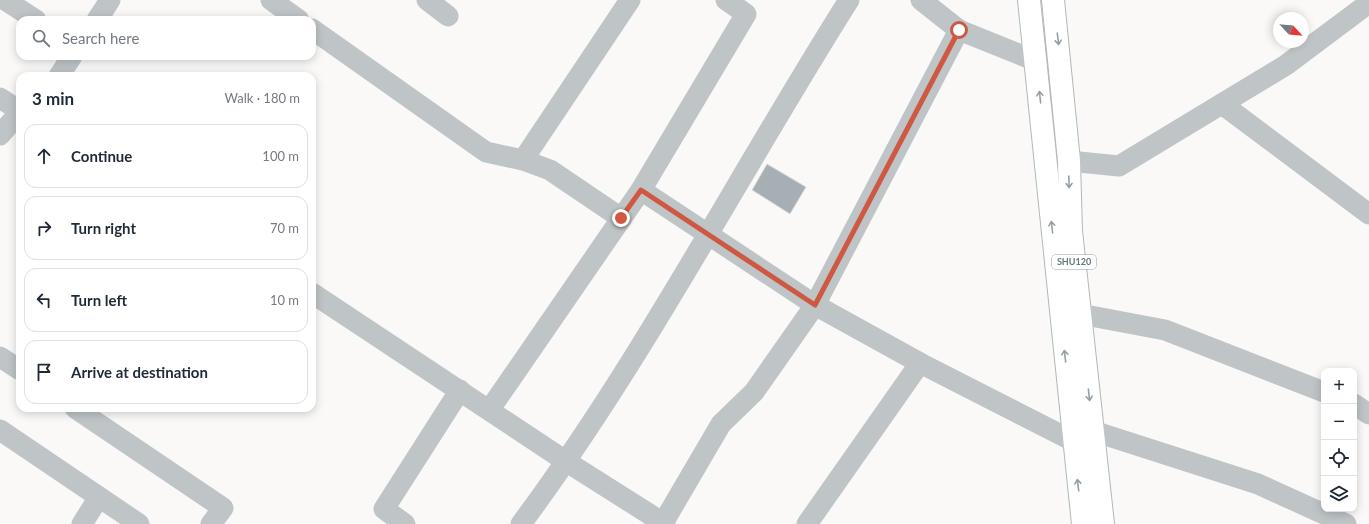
<!DOCTYPE html>
<meta charset="utf-8">
<style>
body{margin:0;font-family:Lato,sans-serif;background:#f6f6f7;color:#1f2937}
.controls{position:absolute;right:12px;bottom:12px;display:grid;overflow:hidden;border-radius:8px;box-shadow:0 2px 10px #0003}
.controls button{width:36px;height:36px;display:grid;place-items:center;padding:0;border:0;border-bottom:1px solid #e0e1e3;background:#fff;color:#1f2937;font:20px sans-serif}
.compass{position:absolute;left:1273px;top:12px;width:36px;height:36px;border-radius:50%;background:#fff;box-shadow:0 2px 10px #0003;rotate:116deg}
.stop{position:absolute;width:12px;height:12px;margin:-9px;border:3px solid #cf5843;border-radius:50%;background:#fff}
.stop.end{background:#cf5843;border-color:#fff;box-shadow:0 1px 4px #0008}
.list{margin:0;padding:0;list-style:none}
h2{display:flex;justify-content:space-between;align-items:center;height:52px;margin:0;padding:0 16px;font-size:17px}
h2 small{font-size:13px;font-weight:400;color:#747a83}
.list li{display:grid;grid-template-columns:26px 1fr auto;gap:12px;align-items:center;box-sizing:border-box;height:64px;margin:0 8px 8px;padding:0 8px;border:1px solid #e0e1e3;border-radius:12px}
.list b{display:block;font-size:15px;white-space:nowrap}
.list em{font-size:13px;font-style:normal;color:#747a83}
.icon{flex:none;width:22px;height:22px;fill:none;stroke:currentColor;stroke-width:2;stroke-linecap:round;stroke-linejoin:round}
.map{position:relative;flex:none;width:1369px;height:524px;overflow:hidden}
.search{position:absolute;background:#fff;box-shadow:0 2px 10px #0003;left:16px;top:16px;width:300px;height:44px;display:flex;align-items:center;gap:10px;box-sizing:border-box;padding:0 14px;border-radius:12px;color:#747a83;font-size:15px}
.panel{position:absolute;background:#fff;box-shadow:0 2px 10px #0003;left:16px;top:72px;width:300px;height:340px;border-radius:12px}
.map>svg:first-child{display:block}
.building{fill:#a7afb4;stroke:#dcdbda}
.lines{fill:none;stroke-linecap:round;stroke-linejoin:round}
.major-casing{stroke:#b1b7ba;stroke-width:24}
.minor{stroke:#bfc4c7;stroke-width:21}
.major{stroke:#fff;stroke-width:22}
.oneway{stroke:#95a0a5}
.route{stroke:#cf5843;stroke-width:5}
.labels{text-anchor:middle;stroke-width:4;stroke-linejoin:round;paint-order:stroke}
.shield{fill:#fff;stroke:#95a0a5;stroke-width:1}
.shield-label{font-size:9px;font-weight:bold;fill:#67777f}
</style>
<div class="map">
<svg width="1369" height="524" viewBox="0 0 1369 524">
<rect width="100%" height="100%" fill="#faf9f8"/>
<path class="building" d="M767,164L806,187L790,214L752,190Z"/>
<g class="lines">
<g class="major-casing">
<g id="major">
<path d="M1029,0L1083,524"/>
<path d="M1053,0L1069,161L1071,231L1103,524"/>
</g>
</g>
<g class="minor">
<path d="M5,0L36,20"/>
<path d="M271,0L299,20"/>
<path d="M427,0L448,16"/>
<path d="M921,0L959,30"/>
<path d="M97,20L110,0"/>
<path d="M312,29L486,152L523,160L550,170L621,218"/>
<path d="M59,76L72,56"/>
<path d="M0,98L20,111"/>
<path d="M1222,104L1369,214"/>
<path d="M0,135L20,112"/>
<path d="M523,160L630,0"/>
<path d="M1069,161L1119,166L1286,65L1369,3"/>
<path d="M641,190L746,14L726,0"/>
<path d="M312,293L567,462L665,524"/>
<path d="M1080,314L1165,330L1324,392"/>
<path d="M0,357L20,370"/>
<path d="M920,363L815,305L959,30L1036,61"/>
<path d="M1354,404L1369,414"/>
<path d="M75,408L223,508L211,524"/>
<path d="M490,409L641,190L815,305L754,392L721,424L663,523"/>
<path d="M0,430L139,524"/>
<path d="M1093,431L1258,484L1346,524"/>
<path d="M82,524L99,497"/>
<path d="M405,524L384,509L460,390"/>
<path d="M521,524C644,358 739,174 849,0"/>
<path d="M807,524L920,363L1073,441"/>
</g>
<use href="#major" class="major"/>
</g>
<defs><path id="oneway-shaft" d="M-6 0H5M1.5-3L5.5 0L1.5 3" fill="none" stroke-width="1.6" stroke-linecap="round" stroke-linejoin="round"/></defs>
<g class="oneway">
<use href="#oneway-shaft" transform="translate(1058 39) rotate(83)"/>
<use href="#oneway-shaft" transform="translate(1040 97) rotate(-96)"/>
<use href="#oneway-shaft" transform="translate(1069 182) rotate(88)"/>
<use href="#oneway-shaft" transform="translate(1052 227) rotate(-96)"/>
<use href="#oneway-shaft" transform="translate(1065 356) rotate(-96)"/>
<use href="#oneway-shaft" transform="translate(1089 395) rotate(84)"/>
<use href="#oneway-shaft" transform="translate(1078 485) rotate(-97)"/>
</g>
<g class="lines">
<path class="route" d="M621,218L641,190L815,305L959,30"/>
</g>
<g class="labels">
<rect class="shield" x="1052" y="255" width="44" height="14" rx="3"/>
<g class="shield-label">
<text x="1074" y="265">SHU120</text>
</g>
</g>
</svg>
<div class="controls">
<button>+</button>
<button>−</button>
<button><svg class="icon" aria-label="locate" viewBox="0 0 24 24"><circle cx="12" cy="12" r="6"/><path d="M12 2v4M12 18v4M2 12h4M18 12h4"/></svg></button>
<button><svg class="icon" aria-label="layers" viewBox="0 0 24 24"><path d="M12 4l9 5-9 5-9-5zM3 14l9 5 9-5"/></svg></button>
</div>
<svg class="compass" viewBox="-18 -18 36 36"><path d="M0-13l5 13h-10z" fill="#e53935"/><path d="M0 13l5-13h-10z" fill="#747a83"/></svg>
<div class="stop" style="left:959px;top:30px"></div>
<div class="stop end" style="left:621px;top:218px"></div>
<div class="search"><svg class="icon" aria-label="search" viewBox="0 0 24 24"><circle cx="10" cy="10" r="6"/><path d="M15 15l6 6"/></svg>Search here</div>
<section class="panel">
<h2>3 min<small>Walk · 180 m</small></h2>
<ul class="list">
<li><svg class="icon" aria-label="ahead" viewBox="0 0 24 24"><path d="M12 20V5M6 11l6-6 6 6"/></svg><div><b>Continue</b></div><em>100 m</em></li>
<li><svg class="icon" aria-label="right" viewBox="0 0 24 24"><path d="M7 20v-9h11M14 6l5 5-5 5"/></svg><div><b>Turn right</b></div><em>70 m</em></li>
<li><svg class="icon" aria-label="left" viewBox="0 0 24 24"><path d="M17 20v-9H6M10 6l-5 5 5 5"/></svg><div><b>Turn left</b></div><em>10 m</em></li>
<li><svg class="icon" aria-label="arrive" viewBox="0 0 24 24"><path d="M6 21V4h12l-3 4 3 4H6"/></svg><div><b>Arrive at destination</b></div></li>
</ul>
</section>
</div>
